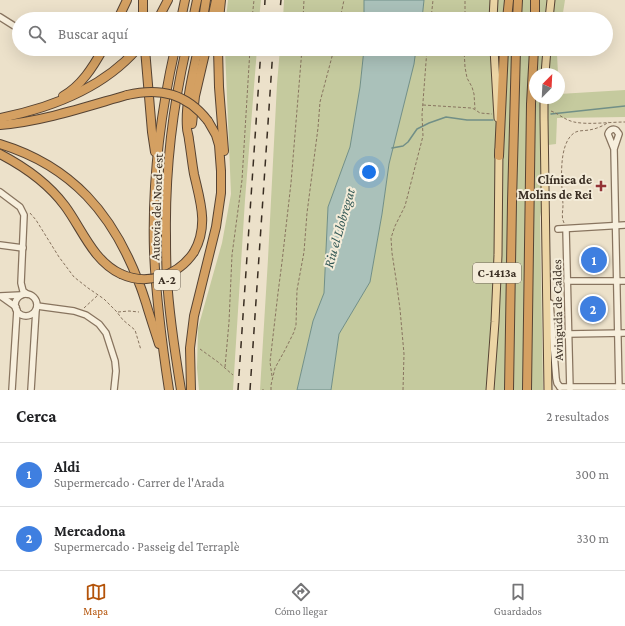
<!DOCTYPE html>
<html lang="es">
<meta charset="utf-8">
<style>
body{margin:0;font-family:"Crimson Pro",serif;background:#f2f2f2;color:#202124}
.compass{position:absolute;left:529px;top:68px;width:36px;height:36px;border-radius:50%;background:#fff;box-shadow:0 4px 16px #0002;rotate:24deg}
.you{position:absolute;left:369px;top:172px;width:14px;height:14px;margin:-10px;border:3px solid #fff;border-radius:50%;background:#1a73e8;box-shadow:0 0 0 6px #1a73e833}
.badge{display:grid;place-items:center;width:26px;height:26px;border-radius:50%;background:#b45309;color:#fff;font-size:13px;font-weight:700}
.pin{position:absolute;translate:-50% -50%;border:2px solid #fff;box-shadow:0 1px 4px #0006}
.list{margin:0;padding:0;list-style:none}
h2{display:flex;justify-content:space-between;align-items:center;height:52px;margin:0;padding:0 16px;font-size:17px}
h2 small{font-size:13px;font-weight:400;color:#757577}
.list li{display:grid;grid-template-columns:26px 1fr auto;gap:12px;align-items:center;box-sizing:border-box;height:64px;padding:0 16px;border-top:1px solid #e0e0e0}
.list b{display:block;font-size:15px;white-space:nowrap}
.list p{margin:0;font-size:13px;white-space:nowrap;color:#757577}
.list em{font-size:13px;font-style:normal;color:#757577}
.icon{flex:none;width:22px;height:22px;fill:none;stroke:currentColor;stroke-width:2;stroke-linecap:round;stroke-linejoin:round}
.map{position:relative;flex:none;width:625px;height:390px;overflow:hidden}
.search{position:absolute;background:#fff;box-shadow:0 4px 16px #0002;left:12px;right:12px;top:12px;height:44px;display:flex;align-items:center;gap:10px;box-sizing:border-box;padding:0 14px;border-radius:22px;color:#757577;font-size:15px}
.sheet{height:180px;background:#fff}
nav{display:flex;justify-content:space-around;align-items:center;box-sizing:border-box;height:56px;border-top:1px solid #e0e0e0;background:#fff;font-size:11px;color:#757577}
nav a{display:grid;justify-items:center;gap:2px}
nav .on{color:#b45309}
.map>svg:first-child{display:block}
.green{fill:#c5ca9e}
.water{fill:#aac1ba;stroke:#718f87}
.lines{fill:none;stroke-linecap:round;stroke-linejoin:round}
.stream{stroke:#718f87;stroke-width:1.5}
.minor-casing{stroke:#88745f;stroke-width:8}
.major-casing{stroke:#564333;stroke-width:9}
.highway-casing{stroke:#564333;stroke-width:10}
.path{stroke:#88745f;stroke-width:1;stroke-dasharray:3 2;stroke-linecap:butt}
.minor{stroke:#f7efdd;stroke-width:5.5}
.major{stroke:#ecd5a5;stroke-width:7}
.highway{stroke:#d4a062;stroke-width:8}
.rail{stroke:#392d22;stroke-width:1.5;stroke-dasharray:7 7;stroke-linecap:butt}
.highway-bridge-casing{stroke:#564333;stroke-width:10;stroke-linecap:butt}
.highway-bridge{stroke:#d4a062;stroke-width:8}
.poi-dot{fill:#933335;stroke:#f4ecd9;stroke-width:1.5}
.labels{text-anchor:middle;stroke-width:4;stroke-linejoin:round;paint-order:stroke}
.shield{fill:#f4ecd9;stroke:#716659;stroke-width:1}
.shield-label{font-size:12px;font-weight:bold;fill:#392d22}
.poi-label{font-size:13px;font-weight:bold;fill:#392d22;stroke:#f4ecd9;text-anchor:end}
.street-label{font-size:13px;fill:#392d22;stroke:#f4ecd9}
.water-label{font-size:14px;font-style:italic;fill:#325855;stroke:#f4ecd9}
</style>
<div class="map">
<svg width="625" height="390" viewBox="0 0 625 390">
<rect width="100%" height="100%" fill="#ece1ca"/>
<g class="green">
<path d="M228,0H261L259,19H226Z"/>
<path d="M284,0H364V19H283Z"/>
<path d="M424,0H565L562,19H422Z"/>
<path d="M225,49H257L245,200L233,390H199L197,368L198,328L222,243L231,194Z"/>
<path d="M280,49H364L360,87L350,147L328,207L324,293L313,321L297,390H260L268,259L277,84Z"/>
<path d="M416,49H558L557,54L558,74H535V98H559V93V94L625,90V117L557,118L556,144L548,145L549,172L540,217L543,390H331L339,334L370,282L382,214L389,164L414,64Z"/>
</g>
<g class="water">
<path d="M364,0H424L422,19H364Z"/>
<path d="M364,49H416L414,64L389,164L382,214L370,282L339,334L331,390H297L313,321L324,293L328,207L350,147L360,87Z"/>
</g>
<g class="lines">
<g class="stream">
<path d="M551,114L625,106"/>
<path d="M392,148L403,146L408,142L417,129L429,123L446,117L467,120H493"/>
</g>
<g class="minor-casing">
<g id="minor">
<path d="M0,17L19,29"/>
<path d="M614,149L608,134C609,130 613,128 616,130L619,134L614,149L619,390"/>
<path d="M0,192L20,207L24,215L21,283L23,291L27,294"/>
<path d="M558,229L625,225"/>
<path d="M566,229L570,390"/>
<path d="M0,245L23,248"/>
<path d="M567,281H625"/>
<circle cx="26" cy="305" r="11"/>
<path d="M0,296L21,295"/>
<path d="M2,297L16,307"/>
<path d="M550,303L556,378L557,383L560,387"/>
<path d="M37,306L74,311L86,315L99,324L106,333L115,361L116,371L114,390"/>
<path d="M568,334L625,333"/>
<path d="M560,387H625"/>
<path d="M12,390L17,310"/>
<path d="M31,390L36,310"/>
</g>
</g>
<g class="major-casing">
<g id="major">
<path d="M493,19L494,0"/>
<path d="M549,19L551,0"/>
<path d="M494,49L498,118"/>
<path d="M545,74L547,49"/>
<path d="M544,98V118L548,390"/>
<path d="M490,390L495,322L498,255L499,150"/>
</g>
</g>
<g class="highway-casing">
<g id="highway">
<path d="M143,0V19"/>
<path d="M118,19L127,0"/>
<path d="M158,19L168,0"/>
<path d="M181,19L185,0"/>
<path d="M193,19L197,0"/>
<path d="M203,19L206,0"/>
<path d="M212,19L216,0"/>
<path d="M219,19L221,0"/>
<path d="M507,19L509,0"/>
<path d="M517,19L518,0"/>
<path d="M535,19V0"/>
<path d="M145,49L152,132L155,152"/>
<path d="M218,49L219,87L224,151"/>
<path d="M63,96C81,86 93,67 103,49"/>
<path d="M0,118C51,108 102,89 137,49"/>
<path d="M192,124L195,96L206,49"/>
<path d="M0,125C44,121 85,107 127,95"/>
<path d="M0,144C72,166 113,214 139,283C142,290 144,297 146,303C150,317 155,331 159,344"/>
<path d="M0,154C25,167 48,183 65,206C82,229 93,261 121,274"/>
<path d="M499,156L504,49"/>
<path d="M194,252C209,225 200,201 194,174C192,163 191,152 189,140C189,136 187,132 187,128C185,104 193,73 198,49"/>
<path d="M169,390C162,344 156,298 154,251C152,183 160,115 175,49"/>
<path d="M181,390C175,353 169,316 167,278C166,264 166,250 166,236C165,173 172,111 186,49"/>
<path d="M191,390L190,348L194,316L216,227L221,193V171L219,145L216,135L208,121"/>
<path d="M509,390L512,202L516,49"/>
<path d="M527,390L531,104L534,49"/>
</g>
</g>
<g class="path">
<path d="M252,19L254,0"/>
<path d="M303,19L304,0"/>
<path d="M340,19L344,0"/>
<path d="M431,19L433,0"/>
<path d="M465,19V0"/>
<path d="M464,49L465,67L467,78L472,87L474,94L475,109"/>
<path d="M423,105L471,108L474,109L480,113L492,114"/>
<path d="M551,111C559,114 565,120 574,122C588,125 610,122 625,122"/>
<path d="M30,213L36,220L59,257L74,277L88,288L104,299L116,311L123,320L135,330L141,350"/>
<path d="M564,223C561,217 563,211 563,205C562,186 557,145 574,133C578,130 584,131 589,130C596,129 603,126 609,122"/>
<path d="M84,308L98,295"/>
<path d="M118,312L129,311L139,312"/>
<path d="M200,349L218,362L233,375"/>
<path d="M225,367L229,322L232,255L242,180L250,49"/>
<path d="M272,376L270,362L278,293L282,262L291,183L302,49"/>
<path d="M262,390H264"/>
<path d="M271,390V385L275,368L285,350L294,332L296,325L297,290L304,252L307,213L318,128L320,102L334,49"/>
<path d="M403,390L404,354L400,309L396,279L392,253L391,238L395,226L405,206L423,136L422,115L427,49"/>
</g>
<use href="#minor" class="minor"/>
<use href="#major" class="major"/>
<use href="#highway" class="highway"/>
<g class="rail">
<path d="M264,19L265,0"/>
<path d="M279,19L281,0"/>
<path d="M238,390L261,49"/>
<path d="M250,390L273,49"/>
</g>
<g class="highway-bridge-casing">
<g id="highway-bridge">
<path d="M127,95C161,87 187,94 208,121"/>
<path d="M121,274C147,286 178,276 194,252"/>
</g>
</g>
<use href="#highway-bridge" class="highway-bridge"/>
</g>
<path class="poi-dot" d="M599 180h4v4h4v4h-4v4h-4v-4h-4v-4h4z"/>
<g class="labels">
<g class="shield">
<rect x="473" y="263" width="48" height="20" rx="3"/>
<rect x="154" y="270" width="26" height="20" rx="3"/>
</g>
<g class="shield-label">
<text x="497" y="277">C-1413a</text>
<text x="167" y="284">A-2</text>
</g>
<g class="poi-label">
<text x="592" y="184">Clínica de<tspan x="592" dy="15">Molins de Rei</tspan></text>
</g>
<g class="street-label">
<text transform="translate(156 207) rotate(-88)" y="5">Autovia del Nord-est</text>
<text transform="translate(557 310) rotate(-91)" y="5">Avinguda de Caldes</text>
</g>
<g class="water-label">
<text transform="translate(339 228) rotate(-74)" y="5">Riu el Llobregat</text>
</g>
</g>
</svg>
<svg class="compass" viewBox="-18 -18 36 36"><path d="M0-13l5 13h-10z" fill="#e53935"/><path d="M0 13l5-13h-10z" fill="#757577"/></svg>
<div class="you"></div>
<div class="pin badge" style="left:594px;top:260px;background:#3f7fe0">1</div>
<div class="pin badge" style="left:593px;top:309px;background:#3f7fe0">2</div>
<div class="search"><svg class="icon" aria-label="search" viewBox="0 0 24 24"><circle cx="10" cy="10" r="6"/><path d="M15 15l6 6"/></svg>Buscar aquí</div>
</div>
<section class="sheet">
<h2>Cerca<small>2 resultados</small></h2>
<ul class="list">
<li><span class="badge" style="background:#3f7fe0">1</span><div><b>Aldi</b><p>Supermercado · Carrer de l'Arada</p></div><em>300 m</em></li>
<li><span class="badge" style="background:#3f7fe0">2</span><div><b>Mercadona</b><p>Supermercado · Passeig del Terraplè</p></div><em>330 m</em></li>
</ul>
</section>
<nav>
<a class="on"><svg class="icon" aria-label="map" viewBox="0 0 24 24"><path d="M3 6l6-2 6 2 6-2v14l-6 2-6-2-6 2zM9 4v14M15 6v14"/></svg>Mapa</a>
<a><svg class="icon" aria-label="directions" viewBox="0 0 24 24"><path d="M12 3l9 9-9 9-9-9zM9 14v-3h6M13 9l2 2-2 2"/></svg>Cómo llegar</a>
<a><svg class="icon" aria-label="saved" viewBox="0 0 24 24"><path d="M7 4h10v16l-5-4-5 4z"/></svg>Guardados</a>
</nav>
